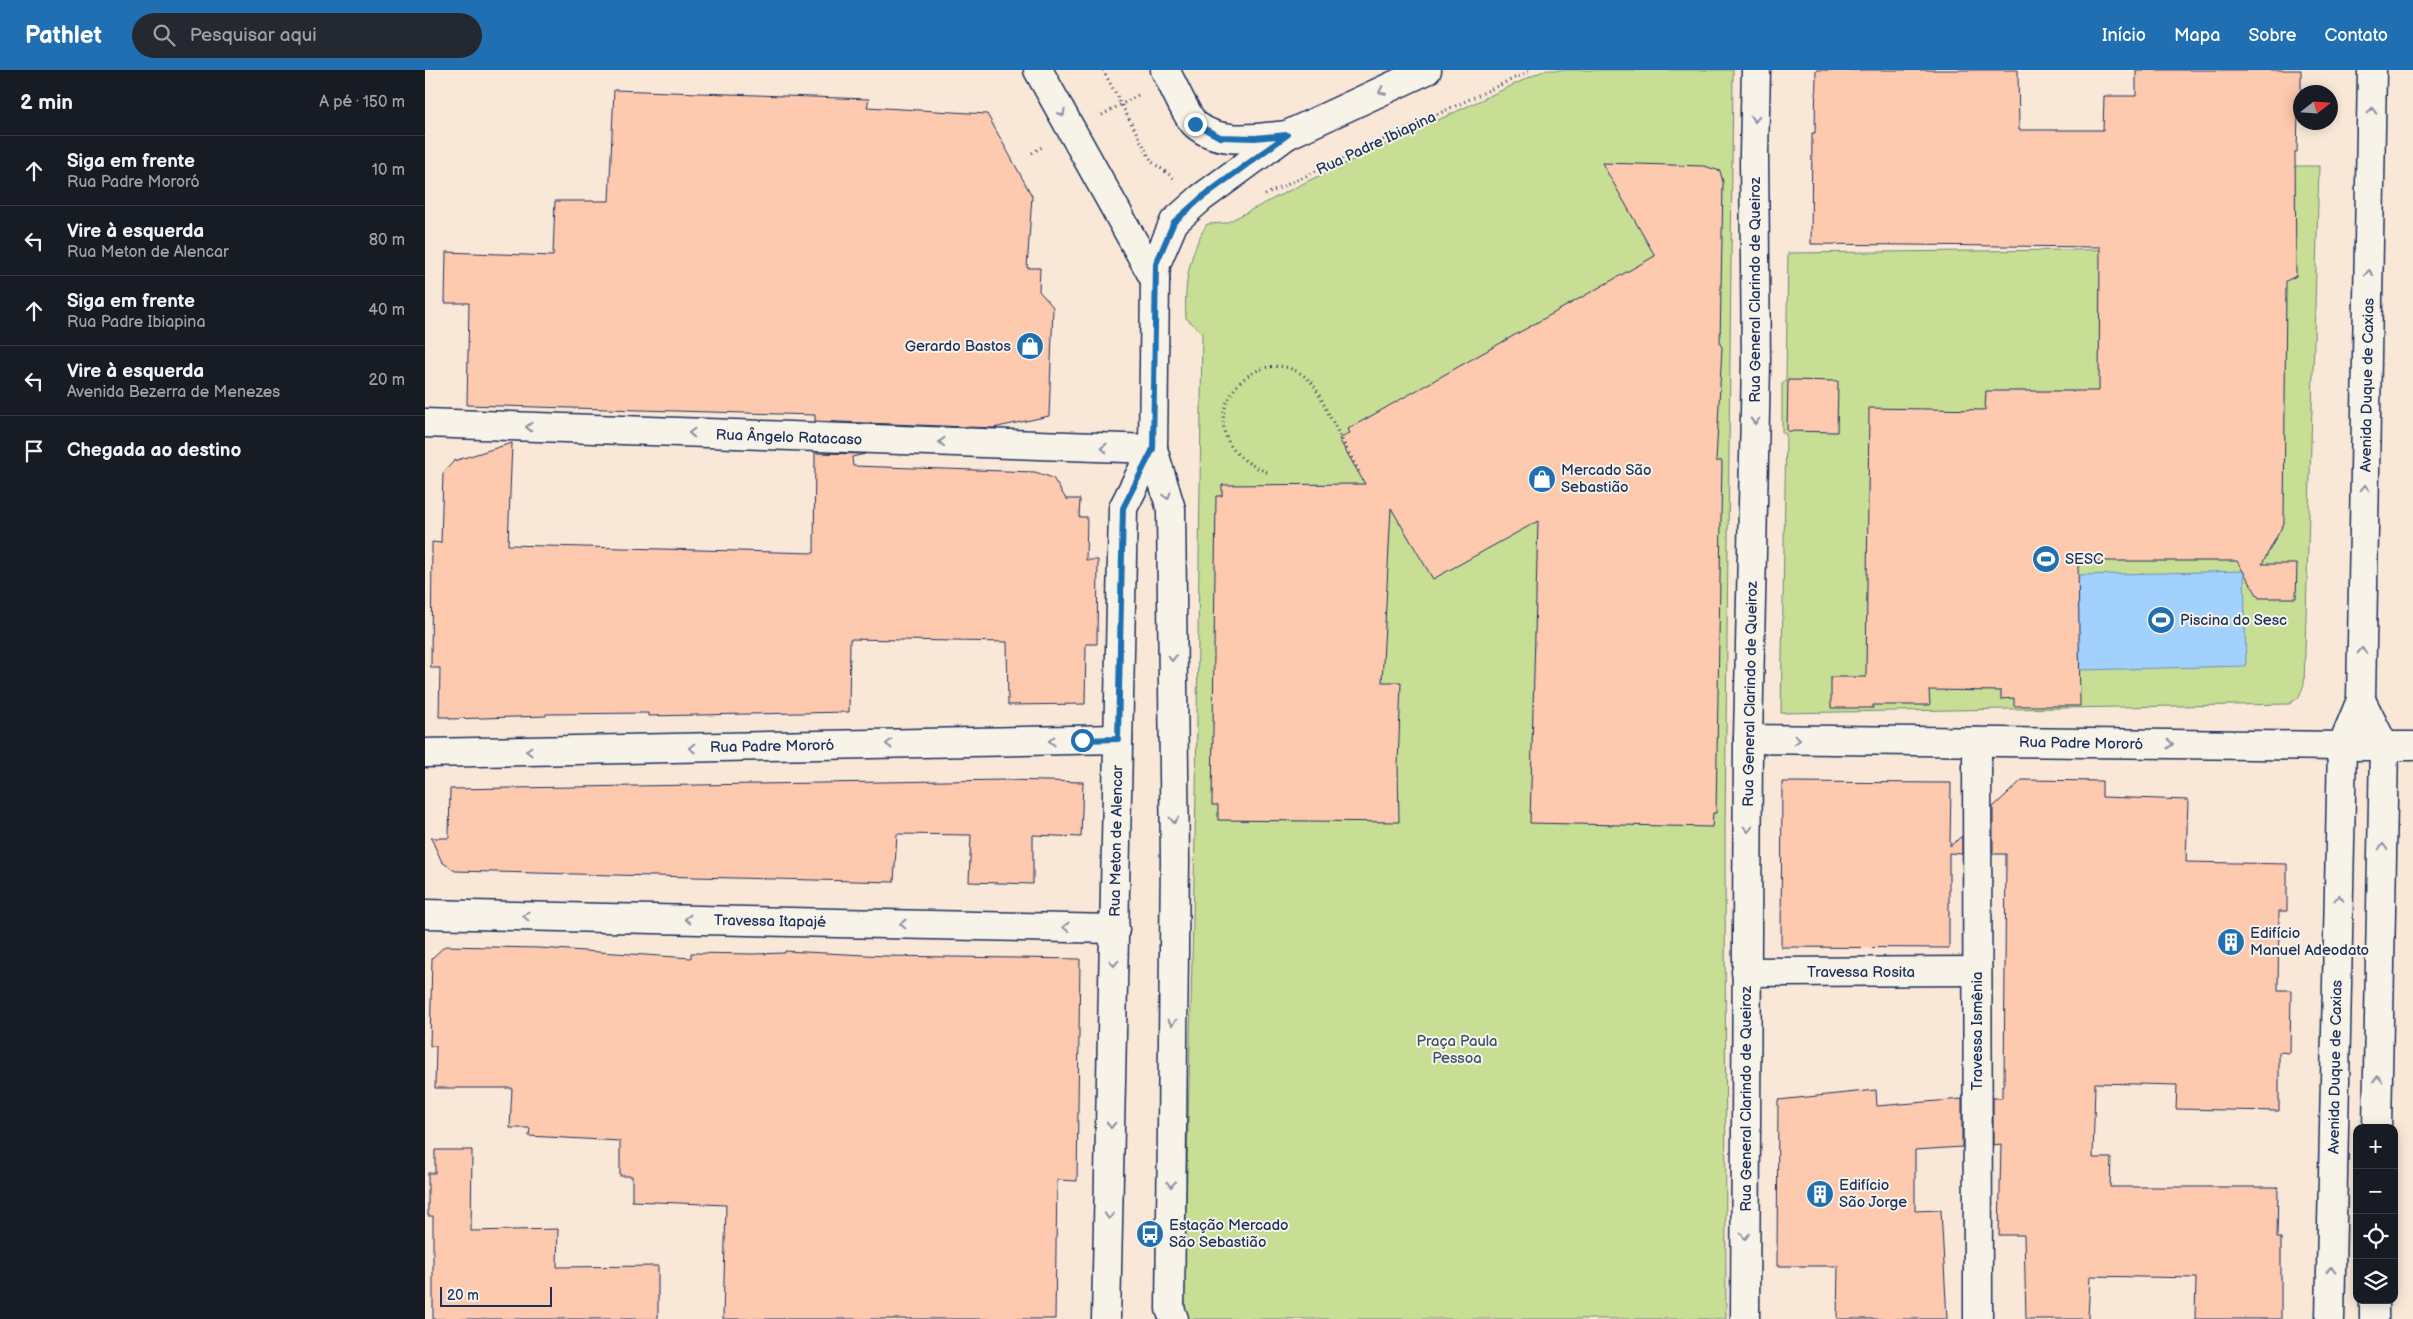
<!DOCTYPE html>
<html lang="pt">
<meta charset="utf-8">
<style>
body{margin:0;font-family:"Balsamiq Sans",sans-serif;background:#242831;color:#f1f3f6}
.controls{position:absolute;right:15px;bottom:15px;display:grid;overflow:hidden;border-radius:10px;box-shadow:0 2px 12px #0003}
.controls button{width:45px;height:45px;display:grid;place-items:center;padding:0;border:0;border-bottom:1px solid #363941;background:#171b24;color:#f1f3f6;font:25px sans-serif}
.compass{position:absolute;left:1868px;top:15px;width:45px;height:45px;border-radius:50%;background:#171b24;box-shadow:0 2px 12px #0003;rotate:73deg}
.scale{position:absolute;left:15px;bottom:12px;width:112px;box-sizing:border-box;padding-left:5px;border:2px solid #1b2f5e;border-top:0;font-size:14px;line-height:18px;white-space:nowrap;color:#1b2f5e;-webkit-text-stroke:4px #f7f3e8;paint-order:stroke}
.stop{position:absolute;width:15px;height:15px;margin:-11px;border:4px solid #1f6fb2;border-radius:50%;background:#fff}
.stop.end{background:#1f6fb2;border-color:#fff;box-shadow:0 1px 5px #0008}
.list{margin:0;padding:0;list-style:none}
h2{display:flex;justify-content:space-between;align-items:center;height:65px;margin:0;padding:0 20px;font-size:21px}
h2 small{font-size:16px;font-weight:400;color:#9ea1a6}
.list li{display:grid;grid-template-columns:32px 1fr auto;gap:15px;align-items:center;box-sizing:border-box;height:70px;padding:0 20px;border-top:1px solid #363941}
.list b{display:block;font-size:19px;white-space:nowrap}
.list p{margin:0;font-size:16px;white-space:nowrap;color:#9ea1a6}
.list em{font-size:16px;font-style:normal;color:#9ea1a6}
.icon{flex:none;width:28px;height:28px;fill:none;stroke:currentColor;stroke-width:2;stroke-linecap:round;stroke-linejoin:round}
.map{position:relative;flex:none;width:1988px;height:1249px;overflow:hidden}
header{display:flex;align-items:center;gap:30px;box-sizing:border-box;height:70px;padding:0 25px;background:#1f6fb2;color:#fff}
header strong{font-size:24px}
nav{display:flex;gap:28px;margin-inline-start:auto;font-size:18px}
.search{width:350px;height:45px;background:#242831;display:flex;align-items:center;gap:12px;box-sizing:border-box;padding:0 18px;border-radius:28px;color:#9ea1a6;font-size:19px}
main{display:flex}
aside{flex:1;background:#171b24}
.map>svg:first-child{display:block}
.green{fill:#c7de94;stroke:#718679}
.water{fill:#a2d1fd;stroke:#6c90bd}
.building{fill:#fecaaf;stroke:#1b2f5e}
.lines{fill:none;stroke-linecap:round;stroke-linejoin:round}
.street-casing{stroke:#1b2f5e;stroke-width:31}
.secondary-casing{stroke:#1b2f5e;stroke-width:31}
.primary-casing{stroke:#1b2f5e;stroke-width:31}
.path{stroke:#1b2f5e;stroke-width:3;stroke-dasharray:1 4;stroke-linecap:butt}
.street{stroke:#f7f3e8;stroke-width:28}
.secondary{stroke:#f7f3e8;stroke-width:28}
.primary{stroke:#f7f3e8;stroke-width:28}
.oneway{stroke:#8991a3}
.route{stroke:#1f6fb2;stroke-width:6}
.labels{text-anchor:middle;stroke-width:4;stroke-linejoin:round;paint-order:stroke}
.street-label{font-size:15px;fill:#1b2f5e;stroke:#f7f3e8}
.poi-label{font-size:15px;fill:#1b2f5e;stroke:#f7f3e8;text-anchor:start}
.park-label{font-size:15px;fill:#3d5269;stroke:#f7f3e8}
</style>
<header>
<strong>Pathlet</strong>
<div class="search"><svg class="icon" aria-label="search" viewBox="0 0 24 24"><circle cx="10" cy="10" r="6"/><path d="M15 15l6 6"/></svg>Pesquisar aqui</div>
<nav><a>Início</a><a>Mapa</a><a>Sobre</a><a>Contato</a></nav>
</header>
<main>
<aside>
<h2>2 min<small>A pé · 150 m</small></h2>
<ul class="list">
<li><svg class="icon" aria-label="ahead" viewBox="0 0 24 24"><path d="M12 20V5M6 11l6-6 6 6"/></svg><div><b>Siga em frente</b><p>Rua Padre Mororó</p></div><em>10 m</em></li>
<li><svg class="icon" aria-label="left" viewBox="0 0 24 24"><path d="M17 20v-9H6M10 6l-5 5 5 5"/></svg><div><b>Vire à esquerda</b><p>Rua Meton de Alencar</p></div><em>80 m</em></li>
<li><svg class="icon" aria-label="ahead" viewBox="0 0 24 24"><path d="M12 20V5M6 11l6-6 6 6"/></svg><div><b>Siga em frente</b><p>Rua Padre Ibiapina</p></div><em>40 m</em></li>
<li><svg class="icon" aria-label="left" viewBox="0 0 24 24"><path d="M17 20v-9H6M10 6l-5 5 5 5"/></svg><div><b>Vire à esquerda</b><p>Avenida Bezerra de Menezes</p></div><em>20 m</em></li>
<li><svg class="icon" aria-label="arrive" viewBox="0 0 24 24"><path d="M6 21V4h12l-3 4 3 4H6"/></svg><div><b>Chegada ao destino</b></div></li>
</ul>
</aside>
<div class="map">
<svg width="1988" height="1249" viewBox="0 0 1988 1249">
<rect width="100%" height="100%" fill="#f9e7d7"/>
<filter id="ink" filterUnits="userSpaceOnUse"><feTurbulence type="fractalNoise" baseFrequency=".02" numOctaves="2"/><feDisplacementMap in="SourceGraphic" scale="10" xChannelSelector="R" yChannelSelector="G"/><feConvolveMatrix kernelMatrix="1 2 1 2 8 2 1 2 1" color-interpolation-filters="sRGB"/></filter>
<g filter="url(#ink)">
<g class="green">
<path d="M1120,0H1308L1300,758L1301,1249H761L759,1222L771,725L777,262L761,248C759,215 764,183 782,154L801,153L883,111Z"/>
<path d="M1738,96H1894L1879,615L1874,627L1864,634L1356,643L1361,364L1357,362V314L1361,311L1363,183L1737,179Z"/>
</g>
<path class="water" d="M1819,501L1821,596L1654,600L1651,505Z"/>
<g class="building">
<path d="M1391,0H1593L1594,60H1678L1679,26H1711V0H1876V41H1873L1872,82H1870L1871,206L1861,211L1859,453L1837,494H1872L1871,528H1834L1812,491H1653L1655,636H1589V628L1576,629V621L1504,620L1505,635H1448V638H1406V607H1441L1444,338L1560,340L1561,321H1674L1675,177L1386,174L1387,63H1390Z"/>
<path d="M189,20L444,29L442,37L562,44L607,126L602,198H615L614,221L628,237L624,346L568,358L390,351V345L42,335L44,233H20L21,182L128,186L130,131H184Z"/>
<path d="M1177,93L1279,96L1295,101L1298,112L1295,274L1297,277L1291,391H1297L1291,743H1288L1287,757L1105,753L1113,451L1008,509L966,438L957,612H976L973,695L974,752L793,750V735H787L791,426H797V415L940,414L914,369L925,363L923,359L1230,186Z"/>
<path d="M1363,310L1413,311L1412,362L1362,361Z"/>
<path d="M87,373L83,475L389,483L390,383L440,384L427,387L428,396L610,402L628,408L641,429H655L654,447H662L661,490H673L672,574H661L660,634L583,635L582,572L425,569L424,642L223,646V643L121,644V646L24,649V647H14L15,598H6L7,472L16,473L18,403L29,391Z"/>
<path d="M581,710L658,712L656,767L608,765V814L544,812L546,765L472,764L469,812L30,801L17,792L6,768H24L25,719Z"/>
<path d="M1597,710L1677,711V727L1763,730L1761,792L1862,794V841H1854L1853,920H1866L1865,983L1854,982V1041L1751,1039L1752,1015L1670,1013L1668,1088H1686L1685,1117H1853L1852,1168H1856V1249H1770L1771,1208L1665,1206L1663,1249H1601L1599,1165H1574L1576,1074L1568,1075V1028H1577V1015H1579L1581,784H1568V737Z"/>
<path d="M1357,712L1526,713L1525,776L1537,766V784L1524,783V878L1356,877Z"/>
<path d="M20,876L114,878L266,888V883L328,884L360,883V881L461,886L655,889L652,1111L632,1110L630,1249H298L301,1135L207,1131V1106H195V1071L104,1066L105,1058H85L87,1018H10L11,976H5L7,888Z"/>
<path d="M1451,1020L1452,1036L1537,1029V1077L1490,1080V1141L1516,1140L1522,1249H1412L1413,1196H1352L1353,1030Z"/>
<path d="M10,1080H47L46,1161L133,1159L132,1197L233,1196V1249H8V1146H3V1103H10Z"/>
</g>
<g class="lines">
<g class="street-casing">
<g id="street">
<path d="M0,353L728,379"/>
<path d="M1323,669L1917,676"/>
<path d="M1552,672L1553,1249"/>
<path d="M0,844L690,859"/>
<path d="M1321,902L1551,901"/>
<path d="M1320,1249L1323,669L1331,294L1329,84L1331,0"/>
</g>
</g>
<g class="secondary-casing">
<g id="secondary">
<path d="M728,379L746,439L750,790L745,1239L749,1249"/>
<path d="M1917,676H1988"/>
<path d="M0,683L693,669"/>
<path d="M681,1249L698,438L728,379L730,210"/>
</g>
</g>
<g class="primary-casing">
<g id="primary">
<path d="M613,0L730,210"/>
<path d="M740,0C747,12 762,48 771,55C794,75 833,68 862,65"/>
<path d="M730,210L731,194L749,152L776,128L862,65L1002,0"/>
<path d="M1936,630L1959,676L1952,1058"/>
<path d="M1905,1249L1917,676L1936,630L1947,0"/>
<path d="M1949,1249V1230"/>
</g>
</g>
<g class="path">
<path d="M678,0L727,92L749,108"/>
<path d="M677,45L715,24"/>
<path d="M607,83L619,76"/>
<path d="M840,125L1107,0"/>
<path d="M842,402C747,366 828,260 883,309C891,316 896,329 901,339C912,360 923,382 935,403"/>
</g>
<use href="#street" class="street"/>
<use href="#secondary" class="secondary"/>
<use href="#primary" class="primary"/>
</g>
<defs><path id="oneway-chevron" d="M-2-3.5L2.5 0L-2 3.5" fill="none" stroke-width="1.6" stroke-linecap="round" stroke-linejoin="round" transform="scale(1.25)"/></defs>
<g class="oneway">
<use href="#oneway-chevron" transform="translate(957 21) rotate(155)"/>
<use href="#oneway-chevron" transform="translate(1947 41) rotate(-89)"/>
<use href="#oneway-chevron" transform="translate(637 43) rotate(61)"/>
<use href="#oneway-chevron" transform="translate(1330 49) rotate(91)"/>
<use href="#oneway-chevron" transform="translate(1944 203) rotate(-89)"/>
<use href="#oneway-chevron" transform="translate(1330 351) rotate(92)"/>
<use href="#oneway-chevron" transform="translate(104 357) rotate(-178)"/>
<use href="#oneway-chevron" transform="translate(267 363) rotate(-178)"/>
<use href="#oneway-chevron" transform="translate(517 372) rotate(-178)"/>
<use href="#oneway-chevron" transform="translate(679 378) rotate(-179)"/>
<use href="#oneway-chevron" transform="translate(1940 418) rotate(-89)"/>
<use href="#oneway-chevron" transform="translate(742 426) rotate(74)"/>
<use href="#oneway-chevron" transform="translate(1937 581) rotate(-89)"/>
<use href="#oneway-chevron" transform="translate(747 588) rotate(89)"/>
<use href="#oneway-chevron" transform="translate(1372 670) rotate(1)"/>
<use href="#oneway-chevron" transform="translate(627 671) rotate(179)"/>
<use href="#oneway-chevron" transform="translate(464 674) rotate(179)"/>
<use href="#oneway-chevron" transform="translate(1745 674) rotate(1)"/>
<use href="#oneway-chevron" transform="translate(267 678) rotate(179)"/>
<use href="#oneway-chevron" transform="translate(104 681) rotate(179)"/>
<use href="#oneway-chevron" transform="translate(749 750) rotate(89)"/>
<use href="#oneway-chevron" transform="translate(1323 759) rotate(90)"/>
<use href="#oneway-chevron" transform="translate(1958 777) rotate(-90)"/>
<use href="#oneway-chevron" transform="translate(1914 828) rotate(-89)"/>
<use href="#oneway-chevron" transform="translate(101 846) rotate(-179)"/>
<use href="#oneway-chevron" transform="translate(263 849) rotate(-179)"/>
<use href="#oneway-chevron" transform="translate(478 854) rotate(-179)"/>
<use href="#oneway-chevron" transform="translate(641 857) rotate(-179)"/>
<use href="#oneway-chevron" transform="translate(689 893) rotate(91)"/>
<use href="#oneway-chevron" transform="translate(747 952) rotate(90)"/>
<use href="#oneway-chevron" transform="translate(1953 1009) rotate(-89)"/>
<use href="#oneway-chevron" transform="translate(686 1055) rotate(91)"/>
<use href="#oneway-chevron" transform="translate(746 1114) rotate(90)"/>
<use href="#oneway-chevron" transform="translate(684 1146) rotate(92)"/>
<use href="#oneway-chevron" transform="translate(1320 1166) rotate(90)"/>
<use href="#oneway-chevron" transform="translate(1906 1200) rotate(-89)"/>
</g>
</g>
<g class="lines" filter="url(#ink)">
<path class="route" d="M657,670L693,669L698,438L728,379L731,194L749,152L776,128L862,65L830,68L795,67L770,54"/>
</g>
<defs>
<g id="shop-disc" transform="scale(1.4375)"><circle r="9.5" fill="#1f6fb2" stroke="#f7f3e8"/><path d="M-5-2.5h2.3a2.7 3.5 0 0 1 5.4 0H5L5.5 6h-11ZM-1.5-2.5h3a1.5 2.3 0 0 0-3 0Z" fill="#fff"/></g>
<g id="stadium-disc" transform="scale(1.4375)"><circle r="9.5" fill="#1f6fb2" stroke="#f7f3e8"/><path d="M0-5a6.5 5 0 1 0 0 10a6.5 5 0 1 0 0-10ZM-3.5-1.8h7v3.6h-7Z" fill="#fff"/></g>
<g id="building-disc" transform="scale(1.4375)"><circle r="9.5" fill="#1f6fb2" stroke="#f7f3e8"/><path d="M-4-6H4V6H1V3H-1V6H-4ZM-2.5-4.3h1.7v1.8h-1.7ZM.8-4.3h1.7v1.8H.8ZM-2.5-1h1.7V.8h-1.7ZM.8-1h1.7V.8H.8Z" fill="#fff"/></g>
<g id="bus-disc" transform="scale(1.4375)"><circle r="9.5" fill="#1f6fb2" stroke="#f7f3e8"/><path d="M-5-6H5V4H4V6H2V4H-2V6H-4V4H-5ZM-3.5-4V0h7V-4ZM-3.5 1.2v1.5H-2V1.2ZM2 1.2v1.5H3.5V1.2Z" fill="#fff"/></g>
</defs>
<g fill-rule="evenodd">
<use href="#shop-disc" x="605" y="276"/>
<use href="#shop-disc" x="1117" y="409"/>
<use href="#stadium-disc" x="1621" y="489"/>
<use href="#stadium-disc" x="1736" y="550"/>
<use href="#building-disc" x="1806" y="872"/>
<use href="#building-disc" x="1395" y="1124"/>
<use href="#bus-disc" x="725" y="1164"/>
</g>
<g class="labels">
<g class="street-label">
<text transform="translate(951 73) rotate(-25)" y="5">Rua Padre Ibiapina</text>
<text transform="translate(1330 220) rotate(-90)" y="5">Rua General Clarindo de Queiroz</text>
<text transform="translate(1942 315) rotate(-89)" y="5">Avenida Duque de Caxias</text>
<text transform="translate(364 367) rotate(2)" y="5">Rua Ângelo Ratacaso</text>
<text transform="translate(1325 624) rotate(-89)" y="5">Rua General Clarindo de Queiroz</text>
<text transform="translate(1656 673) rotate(1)" y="5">Rua Padre Mororó</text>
<text transform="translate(347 676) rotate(-1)" y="5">Rua Padre Mororó</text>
<text transform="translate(691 771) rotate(-89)" y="5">Rua Meton de Alencar</text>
<text transform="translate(345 851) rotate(1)" y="5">Travessa Itapajé</text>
<text x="1436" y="907">Travessa Rosita</text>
<text transform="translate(1552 961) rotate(-90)" y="5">Travessa Ismênia</text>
<text transform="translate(1910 997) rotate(-89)" y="5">Avenida Duque de Caxias</text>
<text transform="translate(1321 1029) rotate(-90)" y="5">Rua General Clarindo de Queiroz</text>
</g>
<g class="poi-label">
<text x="586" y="281" text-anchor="end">Gerardo Bastos</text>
<text x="1136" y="405">Mercado São<tspan x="1136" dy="17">Sebastião</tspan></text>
<text x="1640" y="494">SESC</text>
<text x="1755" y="555">Piscina do Sesc</text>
<text x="1825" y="868">Edifício<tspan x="1825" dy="17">Manuel Adeodato</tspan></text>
<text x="1414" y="1120">Edifício<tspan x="1414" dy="17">São Jorge</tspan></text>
<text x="744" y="1160">Estação Mercado<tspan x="744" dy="17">São Sebastião</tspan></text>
</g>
<g class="park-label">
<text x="1032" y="976">Praça Paula<tspan x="1032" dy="17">Pessoa</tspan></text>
</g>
</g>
</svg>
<div class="controls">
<button>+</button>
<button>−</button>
<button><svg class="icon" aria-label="locate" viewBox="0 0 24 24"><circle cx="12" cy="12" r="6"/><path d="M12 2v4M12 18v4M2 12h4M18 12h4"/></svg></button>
<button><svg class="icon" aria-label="layers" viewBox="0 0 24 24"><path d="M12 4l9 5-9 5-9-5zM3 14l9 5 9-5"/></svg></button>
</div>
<svg class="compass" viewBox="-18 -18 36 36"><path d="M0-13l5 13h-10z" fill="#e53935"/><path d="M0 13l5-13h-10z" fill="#9ea1a6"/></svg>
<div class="scale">20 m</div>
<div class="stop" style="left:657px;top:670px"></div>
<div class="stop end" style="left:770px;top:54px"></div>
</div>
</main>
